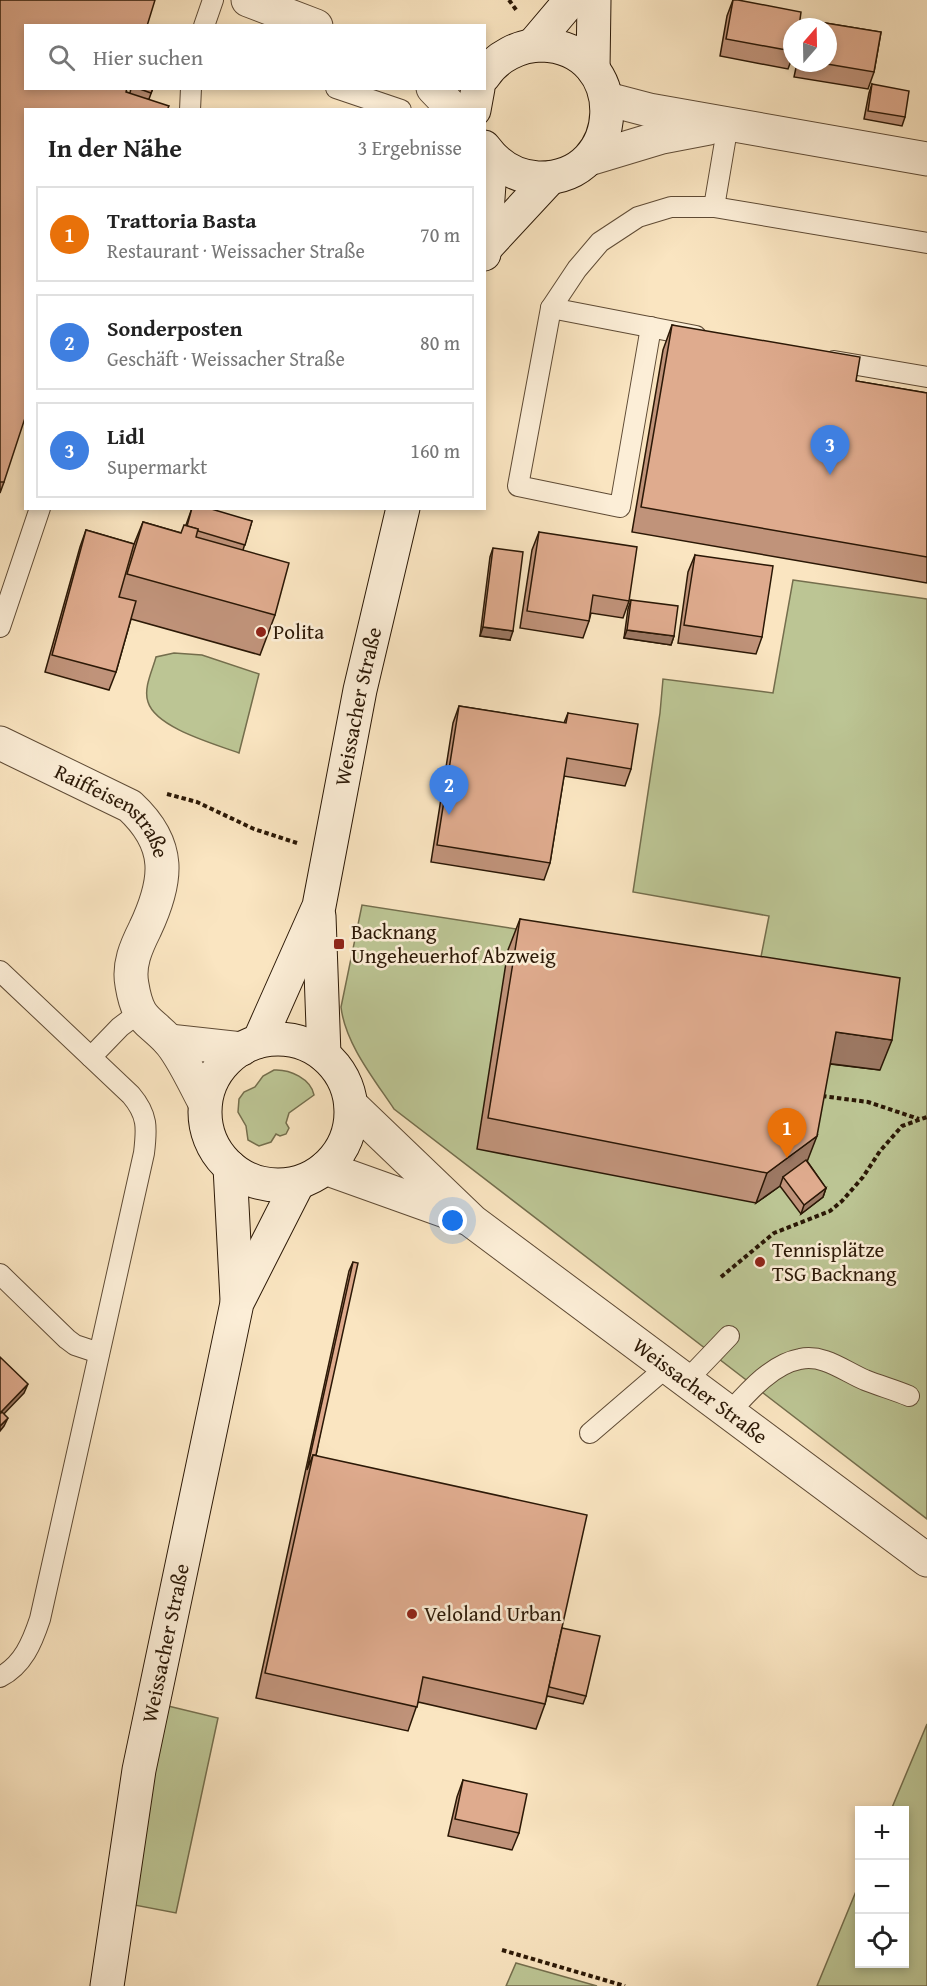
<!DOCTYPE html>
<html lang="de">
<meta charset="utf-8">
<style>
body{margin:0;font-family:"Gentium Book Plus",serif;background:#f2f2f2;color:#222}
.controls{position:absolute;right:18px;bottom:18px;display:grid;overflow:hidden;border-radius:0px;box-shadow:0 3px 9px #0003}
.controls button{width:54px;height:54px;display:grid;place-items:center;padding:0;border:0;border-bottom:2px solid #e0e0e0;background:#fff;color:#222;font:30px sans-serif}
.compass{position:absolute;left:783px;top:18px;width:54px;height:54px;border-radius:50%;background:#fff;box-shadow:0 3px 9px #0003;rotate:20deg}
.you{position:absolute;left:453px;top:1221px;width:21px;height:21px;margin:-15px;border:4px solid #fff;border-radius:50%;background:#1a73e8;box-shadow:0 0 0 9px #1a73e833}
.badge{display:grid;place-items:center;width:39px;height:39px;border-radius:50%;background:#8f2418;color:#fff;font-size:20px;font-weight:700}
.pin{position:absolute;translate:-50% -50px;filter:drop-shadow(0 2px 3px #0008)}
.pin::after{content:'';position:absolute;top:32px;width:21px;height:18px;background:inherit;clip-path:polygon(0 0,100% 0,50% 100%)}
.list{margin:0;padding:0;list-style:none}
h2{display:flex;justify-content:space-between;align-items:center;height:78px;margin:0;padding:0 24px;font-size:26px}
h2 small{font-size:20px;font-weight:400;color:#767676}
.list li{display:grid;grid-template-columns:39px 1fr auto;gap:18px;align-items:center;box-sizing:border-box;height:96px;margin:0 12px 12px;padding:0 12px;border:2px solid #e0e0e0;border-radius:0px}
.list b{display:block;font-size:22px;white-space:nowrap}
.list p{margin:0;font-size:20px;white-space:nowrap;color:#767676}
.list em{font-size:20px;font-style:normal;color:#767676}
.icon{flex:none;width:33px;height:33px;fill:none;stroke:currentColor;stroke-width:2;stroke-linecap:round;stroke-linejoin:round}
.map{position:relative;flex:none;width:927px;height:1986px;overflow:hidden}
.search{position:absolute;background:#fff;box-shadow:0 3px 9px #0003;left:24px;top:24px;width:462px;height:66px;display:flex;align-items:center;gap:15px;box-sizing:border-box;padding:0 21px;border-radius:0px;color:#767676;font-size:22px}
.panel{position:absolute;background:#fff;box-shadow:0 3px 9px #0003;left:24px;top:108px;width:462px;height:402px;border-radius:0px}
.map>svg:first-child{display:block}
.green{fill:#bcc594;stroke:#746e4d;stroke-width:1.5}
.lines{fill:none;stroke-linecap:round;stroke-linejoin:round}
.lane-casing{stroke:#5f4b35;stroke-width:22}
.street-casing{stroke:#5f4b35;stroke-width:35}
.secondary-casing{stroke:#2b1806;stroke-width:35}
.path{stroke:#2b1806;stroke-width:4;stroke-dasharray:4.5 3;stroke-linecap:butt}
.lane{stroke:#fceed7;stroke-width:20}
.street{stroke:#fceed7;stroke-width:33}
.secondary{stroke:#fceed7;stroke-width:33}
.wall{fill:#c0937a;stroke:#2b1806;stroke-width:1.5}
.shaded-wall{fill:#9c7863;stroke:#2b1806;stroke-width:1.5}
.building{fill:#dfab8e;stroke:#2b1806;stroke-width:1.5}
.poi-dot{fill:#8f2418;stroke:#fceed7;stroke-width:2}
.labels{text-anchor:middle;stroke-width:5;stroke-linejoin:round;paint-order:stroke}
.poi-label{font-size:21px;fill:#2b1806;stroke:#fceed7;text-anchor:start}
.street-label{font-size:21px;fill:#2b1806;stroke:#fceed7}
</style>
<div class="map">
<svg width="927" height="1986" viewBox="0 0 927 1986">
<rect width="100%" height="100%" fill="#fae5c1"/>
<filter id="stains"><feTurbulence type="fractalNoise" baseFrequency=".00333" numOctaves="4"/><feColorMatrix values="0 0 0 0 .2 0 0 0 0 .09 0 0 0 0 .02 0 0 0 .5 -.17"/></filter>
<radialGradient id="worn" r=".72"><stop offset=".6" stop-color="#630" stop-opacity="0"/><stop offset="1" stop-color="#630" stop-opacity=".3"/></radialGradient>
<g class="green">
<path d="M793,580L927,599V1519L394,1109C374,1079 345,1043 341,1007L362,905L759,967L769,916L633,892L660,713L663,679L773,693Z"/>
<path d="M174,653L202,655L259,674L239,753C215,744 156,728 148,702C143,688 153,669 156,657Z"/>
<path d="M274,1070C290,1069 311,1079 314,1095L289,1113L286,1123L289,1128L286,1134L280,1136L276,1134L271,1142L259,1146L248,1140L246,1126L238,1112L239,1099L244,1092L255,1087L263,1076Z"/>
<path d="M164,1705L218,1718L176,1913L129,1904Z"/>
<path d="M927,1724V1986H817L859,1884L860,1964H904V1810H891Z"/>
<path d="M516,1963L597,1986H506Z"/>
</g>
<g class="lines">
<g class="lane-casing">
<g id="lane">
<path d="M204,26L213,0"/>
<path d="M336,88L401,110"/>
<path d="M190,110L191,88"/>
<path d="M714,207L728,124"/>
<path d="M551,308L696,336"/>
<path d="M651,327L620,507L518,486L551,308L577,269L600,242L638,217L671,207H714L927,243"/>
<path d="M834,361L927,377"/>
<path d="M0,627L40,508"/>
<path d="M0,971L131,1095C148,1115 147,1128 144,1153L40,1619C32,1643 23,1665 0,1677"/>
<path d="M91,1057L120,1027L140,1012"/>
<path d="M0,1274L67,1339L75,1345L99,1353"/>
<path d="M687,1380L729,1336"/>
<path d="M730,1412C748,1392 772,1364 800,1359C824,1354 844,1371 865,1380C880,1386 895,1390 909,1396"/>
<path d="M590,1433L668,1366"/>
</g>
</g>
<g class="street-casing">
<g id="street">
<path d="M248,0L316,26"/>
<path d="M433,88L454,110"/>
<path d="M607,99L649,110L927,159"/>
<path d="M589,159L662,137L709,128"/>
<path id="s1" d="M0,743L130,806C172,845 168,880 145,929C136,947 128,965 132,985C138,1021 147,1018 168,1040C182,1055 195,1085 205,1103"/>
<path d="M169,1041L242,1049"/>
<path id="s2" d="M351,1105L472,1221L927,1560"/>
<path d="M325,1168L462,1217"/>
</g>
</g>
<g class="secondary-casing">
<g id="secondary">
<path d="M533,45L571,0"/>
<path d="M593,69L594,0"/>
<path d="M484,76C496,57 520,45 542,45C631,48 627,180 538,178C516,177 497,165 484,147"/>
<path d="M474,110L478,88"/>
<path d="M487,246L550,178"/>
<path d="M484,254L491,156"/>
<path d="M319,916L324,1055"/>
<circle cx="278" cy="1112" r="73"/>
<path id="s3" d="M259,1041L319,906L360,690L403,508"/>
<path d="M230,1167L237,1300"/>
<path id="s4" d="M107,1986L139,1770L237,1303L298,1183"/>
</g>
</g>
<g class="path">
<path d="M509,0L517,11"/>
<path d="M167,794L197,802L254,829L297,843"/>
<path d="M822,1096L868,1102L919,1119"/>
<path d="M721,1277L774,1233L830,1211L842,1201L863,1177L880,1151L902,1126L927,1117"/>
<path d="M502,1950L625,1986"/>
</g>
<use href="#lane" class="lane"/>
<use href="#street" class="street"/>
<use href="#secondary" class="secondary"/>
</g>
<g class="wall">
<path d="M0,0L26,26L126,92L130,93L131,88H153L149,99L26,110L4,482L0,493Z"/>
<path d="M733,0L792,27V58L788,69L720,56L727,16Z"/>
<path d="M807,20L881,32L874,72L868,89L794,77L797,63H828V27H805Z"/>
<path d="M872,84L905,117L902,126L864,119L869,93Z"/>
<path d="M672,325L856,381L927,393V583L632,532L663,350Z"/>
<path d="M192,508L252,521L243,550L275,615L260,655L131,619L116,672L109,690L45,672L80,547L86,530L134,544L143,522L181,533L186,525Z"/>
<path d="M539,532L629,601L623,618L591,613L589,621L583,638L520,628L532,550Z"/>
<path d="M493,548L510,640L480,636L490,557Z"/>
<path d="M695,555L762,637L756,654L678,643L688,572Z"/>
<path d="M631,600L674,636L671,645L624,638L628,609Z"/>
<path d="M459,706L564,723L568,713L631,769L625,786L564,776L550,863L544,880L431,862L453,723Z"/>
<path d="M520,919L880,1070L830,1064L807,1161L826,1188L823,1197L801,1214L780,1186L756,1203L477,1149L508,950Z"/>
<path d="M353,1262L316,1455L562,1628L586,1696L583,1704L547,1696L545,1704L536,1729L418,1702L408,1731L256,1698L349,1271Z"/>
<path d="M463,1780L519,1833L512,1850L448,1836L457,1797Z"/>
</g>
<g class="shaded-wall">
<path d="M483,627L513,631L510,640L480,636Z"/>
<path d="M627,630L674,636L671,645L624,638Z"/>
<path d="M836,1032L892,1040L880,1070L825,1063Z"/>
<path d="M817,1136L805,1167L783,1177L780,1186L756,1203L767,1173Z"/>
<path d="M826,1188L823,1197L801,1214L804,1205Z"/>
<path d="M28,1384L24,1393L0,1418V1413Z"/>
<path d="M8,1418L4,1426L0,1431V1426Z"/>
</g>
<g class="building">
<path d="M0,0H155L147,26H26V88H127L126,92L169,106L167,110H26V415L4,482H0Z"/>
<path d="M733,0H738L801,12L799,27H792V51L726,39Z"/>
<path d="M807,20L881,32L874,72L821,63H828V27H806Z"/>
<path d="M872,84L909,91L905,117L868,111Z"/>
<path d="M137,88H153L151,93Z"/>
<path d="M672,325L860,357L856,381L927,393V557L641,507Z"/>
<path d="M192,508H208L252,521L245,545L198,531V529L187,526Z"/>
<path d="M143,522L181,533L184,525L198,529L196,537L289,563L275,615L127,574Z"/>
<path d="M86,530L134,544L119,597L136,601L116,672L52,655Z"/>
<path d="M539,532L637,547L629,601L593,595L589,621L527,611Z"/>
<path d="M493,548L523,552L513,631L483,627Z"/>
<path d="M695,555L773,566L762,637L684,625Z"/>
<path d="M631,600L678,606L674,636L627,630Z"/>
<path d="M459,706L566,723L568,713L638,724L631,769L567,758L550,863L437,845Z"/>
<path d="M520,919L900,978L892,1040L836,1032L817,1136L767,1173L488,1118Z"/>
<path d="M806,1160L826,1188L804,1205L783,1177Z"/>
<path d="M353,1262L358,1263L316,1455H313L307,1470Z"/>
<path d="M0,1357L28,1384L0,1413Z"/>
<path d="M2,1412L8,1418L0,1426V1414Z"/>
<path d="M313,1455L587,1515L545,1704L423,1677L417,1707L265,1673Z"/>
<path d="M562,1628L600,1636L586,1696L549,1687Z"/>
<path d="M463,1780L527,1794L519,1833L455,1819Z"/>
</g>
<g class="poi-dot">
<circle cx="261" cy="632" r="6"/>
<rect x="333" y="938" width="12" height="12" rx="3"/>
<circle cx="760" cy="1262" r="6"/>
<circle cx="412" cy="1614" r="6"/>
</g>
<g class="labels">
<g class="poi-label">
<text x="273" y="639">Polita</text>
<text x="351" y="939">Backnang<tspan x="351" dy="24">Ungeheuerhof Abzweig</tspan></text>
<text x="772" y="1257">Tennisplätze<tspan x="772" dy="24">TSG Backnang</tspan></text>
<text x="424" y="1621">Veloland Urban</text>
</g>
<g class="street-label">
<text dy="7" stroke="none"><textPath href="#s3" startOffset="351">Weissacher Straße</textPath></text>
<text dy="7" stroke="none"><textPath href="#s1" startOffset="134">Raiffeisenstraße</textPath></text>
<text dy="7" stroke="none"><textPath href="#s2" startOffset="452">Weissacher Straße</textPath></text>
<text dy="7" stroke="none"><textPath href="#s4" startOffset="348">Weissacher Straße</textPath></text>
</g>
</g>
<rect width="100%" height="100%" filter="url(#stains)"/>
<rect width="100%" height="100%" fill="url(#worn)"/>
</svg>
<div class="controls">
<button>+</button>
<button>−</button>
<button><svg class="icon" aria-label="locate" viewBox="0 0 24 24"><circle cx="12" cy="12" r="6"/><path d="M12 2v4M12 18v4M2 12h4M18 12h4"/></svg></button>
</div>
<svg class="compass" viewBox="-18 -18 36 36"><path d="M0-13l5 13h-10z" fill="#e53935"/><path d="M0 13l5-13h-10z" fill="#767676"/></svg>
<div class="you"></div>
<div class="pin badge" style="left:787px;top:1158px;background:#e8710a">1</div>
<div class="pin badge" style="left:449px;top:815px;background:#3f7fe0">2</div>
<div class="pin badge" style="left:830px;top:475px;background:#3f7fe0">3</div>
<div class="search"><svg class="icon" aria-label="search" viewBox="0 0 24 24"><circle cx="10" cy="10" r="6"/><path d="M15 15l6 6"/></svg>Hier suchen</div>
<section class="panel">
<h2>In der Nähe<small>3 Ergebnisse</small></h2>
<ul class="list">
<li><span class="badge" style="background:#e8710a">1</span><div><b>Trattoria Basta</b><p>Restaurant · Weissacher Straße</p></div><em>70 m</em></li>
<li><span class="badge" style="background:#3f7fe0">2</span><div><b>Sonderposten</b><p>Geschäft · Weissacher Straße</p></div><em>80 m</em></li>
<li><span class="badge" style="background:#3f7fe0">3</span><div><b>Lidl</b><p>Supermarkt</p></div><em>160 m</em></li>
</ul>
</section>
</div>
